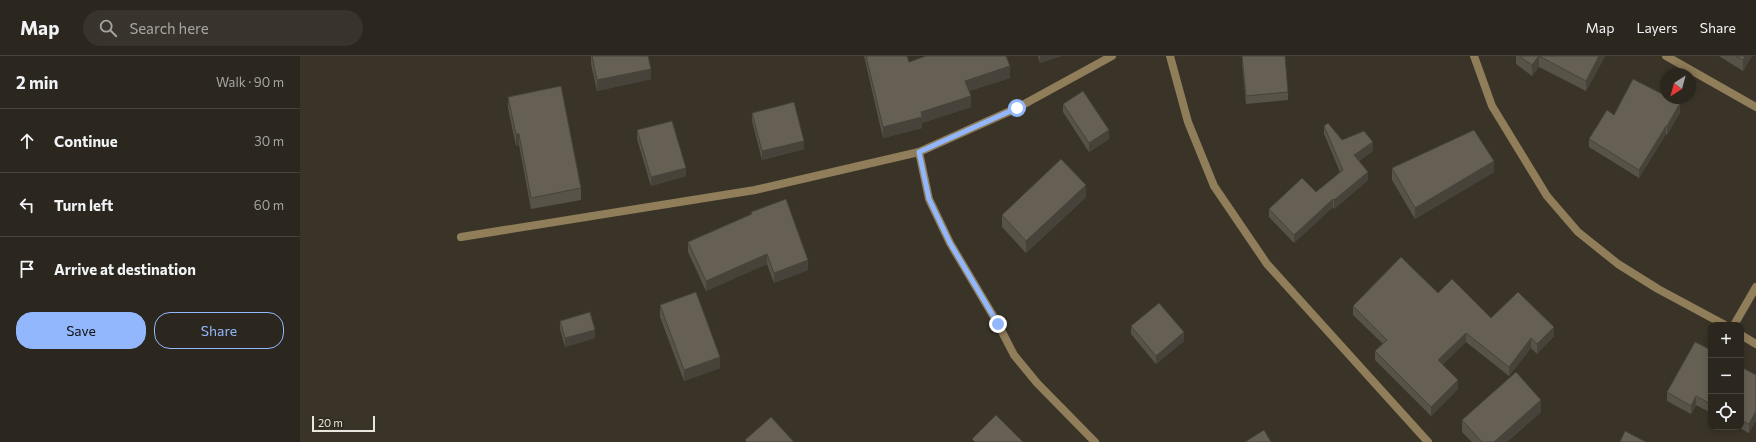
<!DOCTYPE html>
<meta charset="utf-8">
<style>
body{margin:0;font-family:Commissioner,sans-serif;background:#38332b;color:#f1f3f6}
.controls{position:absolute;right:12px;bottom:12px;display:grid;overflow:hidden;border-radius:8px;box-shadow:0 2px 6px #0003}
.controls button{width:36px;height:36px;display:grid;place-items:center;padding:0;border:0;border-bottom:1px solid #48443c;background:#2c271e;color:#f1f3f6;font:20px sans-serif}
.compass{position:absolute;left:1360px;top:12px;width:36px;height:36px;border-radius:50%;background:#2c271e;box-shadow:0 2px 6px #0003;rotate:216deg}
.scale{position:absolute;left:12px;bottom:10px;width:63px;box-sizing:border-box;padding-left:4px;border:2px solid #eae6df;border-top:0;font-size:11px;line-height:14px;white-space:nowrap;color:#eae6df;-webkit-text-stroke:3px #302a1f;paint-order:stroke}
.stop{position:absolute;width:12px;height:12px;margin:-9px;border:3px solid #92b7fd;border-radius:50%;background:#fff}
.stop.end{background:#92b7fd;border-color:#fff;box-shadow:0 1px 4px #0008}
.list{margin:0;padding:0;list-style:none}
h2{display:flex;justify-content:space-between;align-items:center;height:52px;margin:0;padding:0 16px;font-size:17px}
h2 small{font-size:13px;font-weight:400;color:#a6a5a4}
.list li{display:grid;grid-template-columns:26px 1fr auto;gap:12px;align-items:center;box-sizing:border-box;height:64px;padding:0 16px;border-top:1px solid #48443c}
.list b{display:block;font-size:15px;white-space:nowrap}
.list em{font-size:13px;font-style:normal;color:#a6a5a4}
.actions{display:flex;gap:8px;padding:12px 16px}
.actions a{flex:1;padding:9px 0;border:1px solid #92b7fd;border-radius:16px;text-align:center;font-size:14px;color:#92b7fd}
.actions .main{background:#92b7fd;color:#111}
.icon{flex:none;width:22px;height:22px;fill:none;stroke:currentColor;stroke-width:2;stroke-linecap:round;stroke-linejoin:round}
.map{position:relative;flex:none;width:1456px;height:386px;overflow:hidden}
header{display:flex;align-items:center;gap:24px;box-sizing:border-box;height:56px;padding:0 20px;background:#2c271e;border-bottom:1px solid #48443c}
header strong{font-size:19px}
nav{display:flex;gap:22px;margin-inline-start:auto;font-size:14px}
.search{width:280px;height:36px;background:#38332b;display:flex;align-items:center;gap:10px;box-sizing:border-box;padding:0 14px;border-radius:22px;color:#a6a5a4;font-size:15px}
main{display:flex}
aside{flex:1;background:#2c271e}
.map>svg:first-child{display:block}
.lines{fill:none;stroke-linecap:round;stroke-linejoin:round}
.street{stroke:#907d59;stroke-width:8}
.wall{fill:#585348}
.shaded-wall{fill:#47433b}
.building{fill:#666054;stroke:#47433b}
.route{stroke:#92b7fd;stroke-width:5}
</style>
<header>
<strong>Map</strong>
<div class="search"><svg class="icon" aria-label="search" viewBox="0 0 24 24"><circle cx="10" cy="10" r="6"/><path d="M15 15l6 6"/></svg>Search here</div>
<nav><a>Map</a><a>Layers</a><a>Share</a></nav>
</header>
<main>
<aside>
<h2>2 min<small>Walk · 90 m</small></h2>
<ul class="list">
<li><svg class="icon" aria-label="ahead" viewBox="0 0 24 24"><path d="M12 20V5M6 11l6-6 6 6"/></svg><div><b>Continue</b></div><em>30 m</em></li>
<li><svg class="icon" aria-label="left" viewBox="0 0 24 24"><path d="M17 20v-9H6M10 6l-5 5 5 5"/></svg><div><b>Turn left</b></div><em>60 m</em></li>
<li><svg class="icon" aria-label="arrive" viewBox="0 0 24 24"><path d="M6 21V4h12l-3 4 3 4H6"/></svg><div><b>Arrive at destination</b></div></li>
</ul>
<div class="actions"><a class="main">Save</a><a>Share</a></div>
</aside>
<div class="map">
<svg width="1456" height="386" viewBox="0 0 1456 386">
<rect width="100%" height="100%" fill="#3a3428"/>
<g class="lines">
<g class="street">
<path d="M870,0L888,66L914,130L967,208L1128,386"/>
<path d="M1174,0L1192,50L1247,140L1278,176L1318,208L1358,233L1425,269"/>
<path d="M1366,0L1456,51"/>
<path d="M619,96L629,143L650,187L698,268L714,299L737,327L795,386"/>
<path d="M161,181L455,134L619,96L717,52L812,0"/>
<path d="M1434,269L1456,231"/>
<path d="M1441,279L1456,288"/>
</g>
</g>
<g class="wall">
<path d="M291,0H348L351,23L297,35L291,8Z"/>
<path d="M564,0H607L609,6L710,22L669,35L671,51L622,67V72L583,82Z"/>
<path d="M738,0H761L740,7Z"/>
<path d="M942,0L988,36V44L946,48L942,8Z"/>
<path d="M1216,0H1305L1286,35L1239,11L1232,20L1216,8Z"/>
<path d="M1419,0H1452L1443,15Z"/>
<path d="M208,41L281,132V144L231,153L219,89L216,90L208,52Z"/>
<path d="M763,48L809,83L789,96L763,56Z"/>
<path d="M1380,56L1367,79L1366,78L1339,122L1289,91V83L1314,59Z"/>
<path d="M452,57L504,93L462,104L452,65Z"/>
<path d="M1024,70L1042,84L1073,95L1059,105L1068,124L1034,153L1033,151L994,187L969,161V153L1016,136L1040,116L1024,78Z"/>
<path d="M337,74L386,120L351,130L337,83Z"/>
<path d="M1092,112L1194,116L1115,163L1092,124Z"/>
<path d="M786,141L726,197L702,171V159Z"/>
<path d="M451,156L508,214L474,227L467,208L406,235L388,196V186L451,158Z"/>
<path d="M1138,237L1191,262L1254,280L1237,298L1231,292L1209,320L1166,286L1143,308L1158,333L1131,360L1075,304V295L1083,288L1053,259V250Z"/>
<path d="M360,249L420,312L384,325L360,261Z"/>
<path d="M260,265L295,282L265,291L260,273Z"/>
<path d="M831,270L884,285L856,308L831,278Z"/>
<path d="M1411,294V357L1396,349L1391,358L1367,345V336Z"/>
<path d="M1441,311L1456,319V364L1449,377L1438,371H1441Z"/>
<path d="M1241,356L1207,386H1172L1162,376V364Z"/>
</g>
<g class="shaded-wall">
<path d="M740,0H761L740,7Z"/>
<path d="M1239,0V11L1232,20V9Z"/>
<path d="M1299,0H1305L1286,35V25Z"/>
<path d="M1445,0H1452L1443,15V4Z"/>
<path d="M710,10V22L665,36V25Z"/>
<path d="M351,13V23L297,35V24Z"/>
<path d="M671,40V51L622,67V72L583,82V71L621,56Z"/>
<path d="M1380,47V56L1367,79V70Z"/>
<path d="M1366,70V78L1339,122V114Z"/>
<path d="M809,74V83L789,96V87Z"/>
<path d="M216,78H219V89L216,90Z"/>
<path d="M504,85V93L462,104V95Z"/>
<path d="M1073,86V95L1054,108V99Z"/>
<path d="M1194,105V116L1115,163V152Z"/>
<path d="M386,112V120L351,130V121Z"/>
<path d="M1068,116V124L1034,153V144Z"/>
<path d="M786,129V141L726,197V185Z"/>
<path d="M1033,143V151L994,187V179Z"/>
<path d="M467,198V208L406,235V225Z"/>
<path d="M508,204V214L474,227V217Z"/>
<path d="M1254,271V280L1237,298V288Z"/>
<path d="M295,274V282L265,291V282Z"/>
<path d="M884,276V285L856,308V300Z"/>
<path d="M1166,277V286L1138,313V304Z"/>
<path d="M1231,282V292L1209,320V311Z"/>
<path d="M420,301V312L384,325V314Z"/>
<path d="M1158,324V333L1131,360V351Z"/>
<path d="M1396,340V349L1391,358V350Z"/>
<path d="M1241,344V356L1207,386H1194Z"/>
<path d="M1456,355V364L1449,377V368Z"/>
</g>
<g class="building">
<path d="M292,0H348L351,13L297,24Z"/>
<path d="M566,0H607L609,6L626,0H706L710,10L665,25L671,40L621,56L622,61L583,71Z"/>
<path d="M942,0H985L988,36L946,40Z"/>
<path d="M1219,0H1299L1286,25L1239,0L1232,9Z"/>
<path d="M1436,0H1445L1443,4Z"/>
<path d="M1333,23L1366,40V42H1369L1380,47L1367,70H1366L1339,114L1289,83L1307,54L1314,59Z"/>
<path d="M261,30L281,132L231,142L219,78H216L208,41Z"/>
<path d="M783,35L809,74L789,87L763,48Z"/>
<path d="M494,46L504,85L462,95L452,57Z"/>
<path d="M372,65L386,112L351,121L337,74Z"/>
<path d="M1028,67L1042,84L1064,75L1073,86L1054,99L1068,116L1034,144L1033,143L994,179L969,153L1002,122L1016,136L1043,114L1024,70Z"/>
<path d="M1174,74L1194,105L1115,152L1092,112Z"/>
<path d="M761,103L786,129L726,185L702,159Z"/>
<path d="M486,143L508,204L474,217L467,198L406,225L388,186L452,158L451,156Z"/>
<path d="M1101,201L1138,237L1152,223L1191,262L1218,236L1254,271L1237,288L1231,282L1209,311L1166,277L1138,304L1158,324L1131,351L1075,295L1087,284L1053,250Z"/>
<path d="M396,236L420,301L384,314L360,249Z"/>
<path d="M859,247L884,276L856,300L831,270Z"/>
<path d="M290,256L295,274L265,282L260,265Z"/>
<path d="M1395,286L1411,294V348L1396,340L1391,350L1367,336Z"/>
<path d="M1441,311L1456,319V355L1449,368L1441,364Z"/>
<path d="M1216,316L1241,344L1194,386H1182L1162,364Z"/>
<path d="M696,359L723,386H675L672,383Z"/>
<path d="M471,361L494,386H447L445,384Z"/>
<path d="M964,374L971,386H945Z"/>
<path d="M1325,375L1346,386H1320Z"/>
</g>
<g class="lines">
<path class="route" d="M698,268L650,187L629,143L619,96L717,52"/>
</g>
</svg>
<div class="controls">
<button>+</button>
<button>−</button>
<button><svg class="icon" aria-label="locate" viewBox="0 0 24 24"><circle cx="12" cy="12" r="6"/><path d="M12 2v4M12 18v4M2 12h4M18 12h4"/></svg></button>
</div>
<svg class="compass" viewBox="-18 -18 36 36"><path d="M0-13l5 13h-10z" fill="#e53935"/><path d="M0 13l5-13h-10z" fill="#a6a5a4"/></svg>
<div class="scale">20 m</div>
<div class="stop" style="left:717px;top:52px"></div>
<div class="stop end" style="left:698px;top:268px"></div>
</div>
</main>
